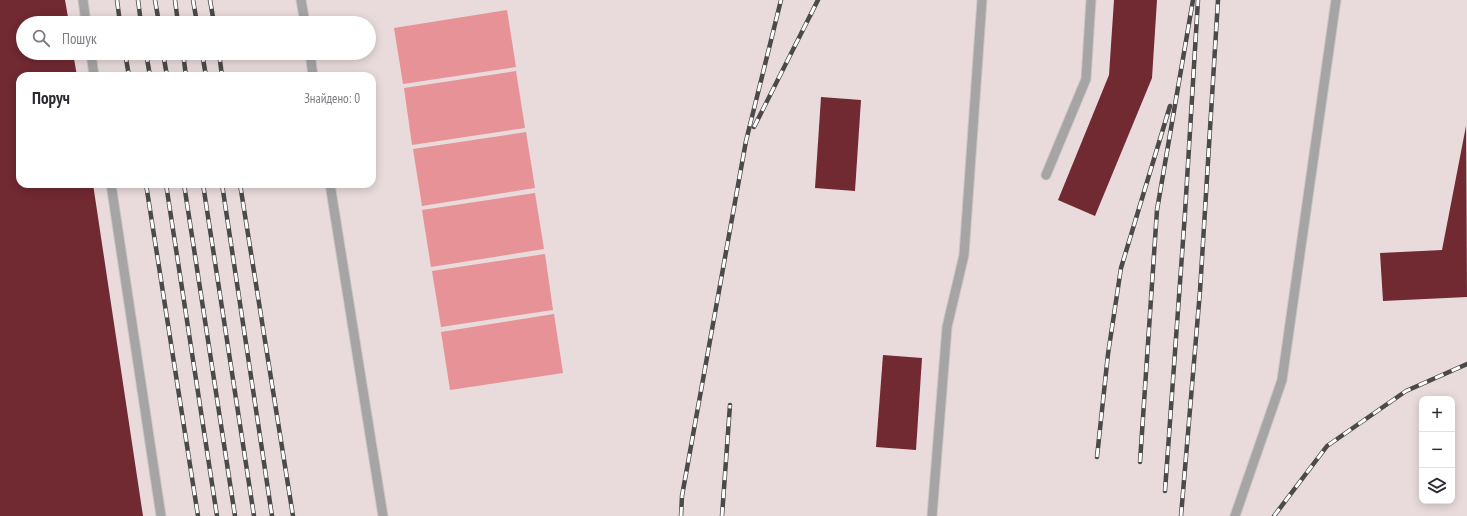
<!DOCTYPE html>
<html lang="uk">
<meta charset="utf-8">
<style>
body{margin:0;font-family:"PT Sans Narrow",sans-serif;background:#f7f7f7;color:#2b2b33}
.controls{position:absolute;right:12px;bottom:12px;display:grid;overflow:hidden;border-radius:8px;box-shadow:0 2px 10px #0003}
.controls button{width:36px;height:36px;display:grid;place-items:center;padding:0;border:0;border-bottom:1px solid #e1e1e2;background:#fff;color:#2b2b33;font:20px sans-serif}
.list{margin:0;padding:0;list-style:none}
h2{display:flex;justify-content:space-between;align-items:center;height:52px;margin:0;padding:0 16px;font-size:17px}
h2 small{font-size:13px;font-weight:400;color:#7c7c81}
.icon{flex:none;width:22px;height:22px;fill:none;stroke:currentColor;stroke-width:2;stroke-linecap:round;stroke-linejoin:round}
.map{position:relative;flex:none;width:1467px;height:516px;overflow:hidden}
.search{position:absolute;background:#fff;box-shadow:0 2px 10px #0003;left:16px;top:16px;width:360px;height:44px;display:flex;align-items:center;gap:10px;box-sizing:border-box;padding:0 14px;border-radius:22px;color:#7c7c81;font-size:15px}
.panel{position:absolute;background:#fff;box-shadow:0 2px 10px #0003;left:16px;top:72px;width:360px;height:116px;border-radius:12px}
.map>svg:first-child{display:block}
.built{fill:#e9dbdc;fill-rule:evenodd}
.water{fill:#e69297}
.building{fill:#712932}
.lines{fill:none;stroke-linecap:round;stroke-linejoin:round}
.lane-casing{stroke:#cbc7c7;stroke-width:11}
.lane{stroke:#a7a4a5;stroke-width:9}
.rail-casing{stroke:#4b4949;stroke-width:4.5}
.rail{stroke:#fff;stroke-width:3;stroke-dasharray:9;stroke-linecap:butt}
</style>
<div class="map">
<svg width="1467" height="516" viewBox="0 0 1467 516">
<rect width="100%" height="100%" fill="#eee9e9"/>
<path class="built" d="M0,0H1467V516H0ZM23,23H369V53H23ZM20,76H372V184H20ZM1422,399H1452V501H1422Z"/>
<g class="water">
<path d="M507,10L516,67L403,84L394,28Z"/>
<path d="M516,71L525,128L412,145L404,88Z"/>
<path d="M526,132L535,188L422,206L413,149Z"/>
<path d="M535,193L544,249L431,267L422,210Z"/>
<path d="M545,254L553,310L441,327L432,271Z"/>
<path d="M554,314L563,373L450,390L441,332Z"/>
</g>
<g class="building">
<path d="M0,0H65L69,23H23V53H73L77,76H20V184H93L143,516H0Z"/>
<path d="M1114,0H1157L1152,78L1095,216L1058,200L1109,75Z"/>
<path d="M821,97L861,100L855,191L815,188Z"/>
<path d="M1466,126L1467,297L1383,301L1380,253L1442,250Z"/>
<path d="M883,355L922,358L916,450L876,447Z"/>
</g>
<g class="lines">
<g class="lane-casing">
<g id="lane">
<path d="M83,0L86,23"/>
<path d="M301,0L305,23"/>
<path d="M91,53L94,76"/>
<path d="M310,53L313,76"/>
<path d="M1046,175L1086,79L1091,0"/>
<path d="M111,184L161,516"/>
<path d="M330,184L383,516"/>
<path d="M932,516L947,327L964,255L982,0"/>
<path d="M1235,516L1282,380L1336,0"/>
</g>
</g>
<use href="#lane" class="lane"/>
<g class="rail-casing">
<g id="rail">
<path d="M117,0L120,23"/>
<path d="M138,0L141,23"/>
<path d="M155,0L159,23"/>
<path d="M175,0L178,23"/>
<path d="M193,0L197,23"/>
<path d="M210,0L214,23"/>
<path d="M125,53L129,76"/>
<path d="M146,53L150,76"/>
<path d="M163,53L167,76"/>
<path d="M183,53L186,76"/>
<path d="M202,53L206,76"/>
<path d="M219,53L222,76"/>
<path d="M754,127L818,0"/>
<path d="M146,184L198,516"/>
<path d="M166,184L217,516"/>
<path d="M184,184L235,516"/>
<path d="M203,184L254,516"/>
<path d="M222,184L272,516"/>
<path d="M240,184L293,516"/>
<path d="M1097,457L1108,354L1121,268L1170,106"/>
<path d="M1140,462L1157,210L1193,0"/>
<path d="M1165,491L1185,213L1198,0"/>
<path d="M681,516L682,496L746,141L781,0"/>
<path d="M722,516L730,405"/>
<path d="M1181,516L1200,291L1218,0"/>
<path d="M1274,516L1327,446L1406,391L1467,364"/>
</g>
</g>
<use href="#rail" class="rail"/>
</g>
</svg>
<div class="controls">
<button>+</button>
<button>−</button>
<button><svg class="icon" aria-label="layers" viewBox="0 0 24 24"><path d="M12 4l9 5-9 5-9-5zM3 14l9 5 9-5"/></svg></button>
</div>
<div class="search"><svg class="icon" aria-label="search" viewBox="0 0 24 24"><circle cx="10" cy="10" r="6"/><path d="M15 15l6 6"/></svg>Пошук</div>
<section class="panel">
<h2>Поруч<small>Знайдено: 0</small></h2>
<ul class="list">
</ul>
</section>
</div>
